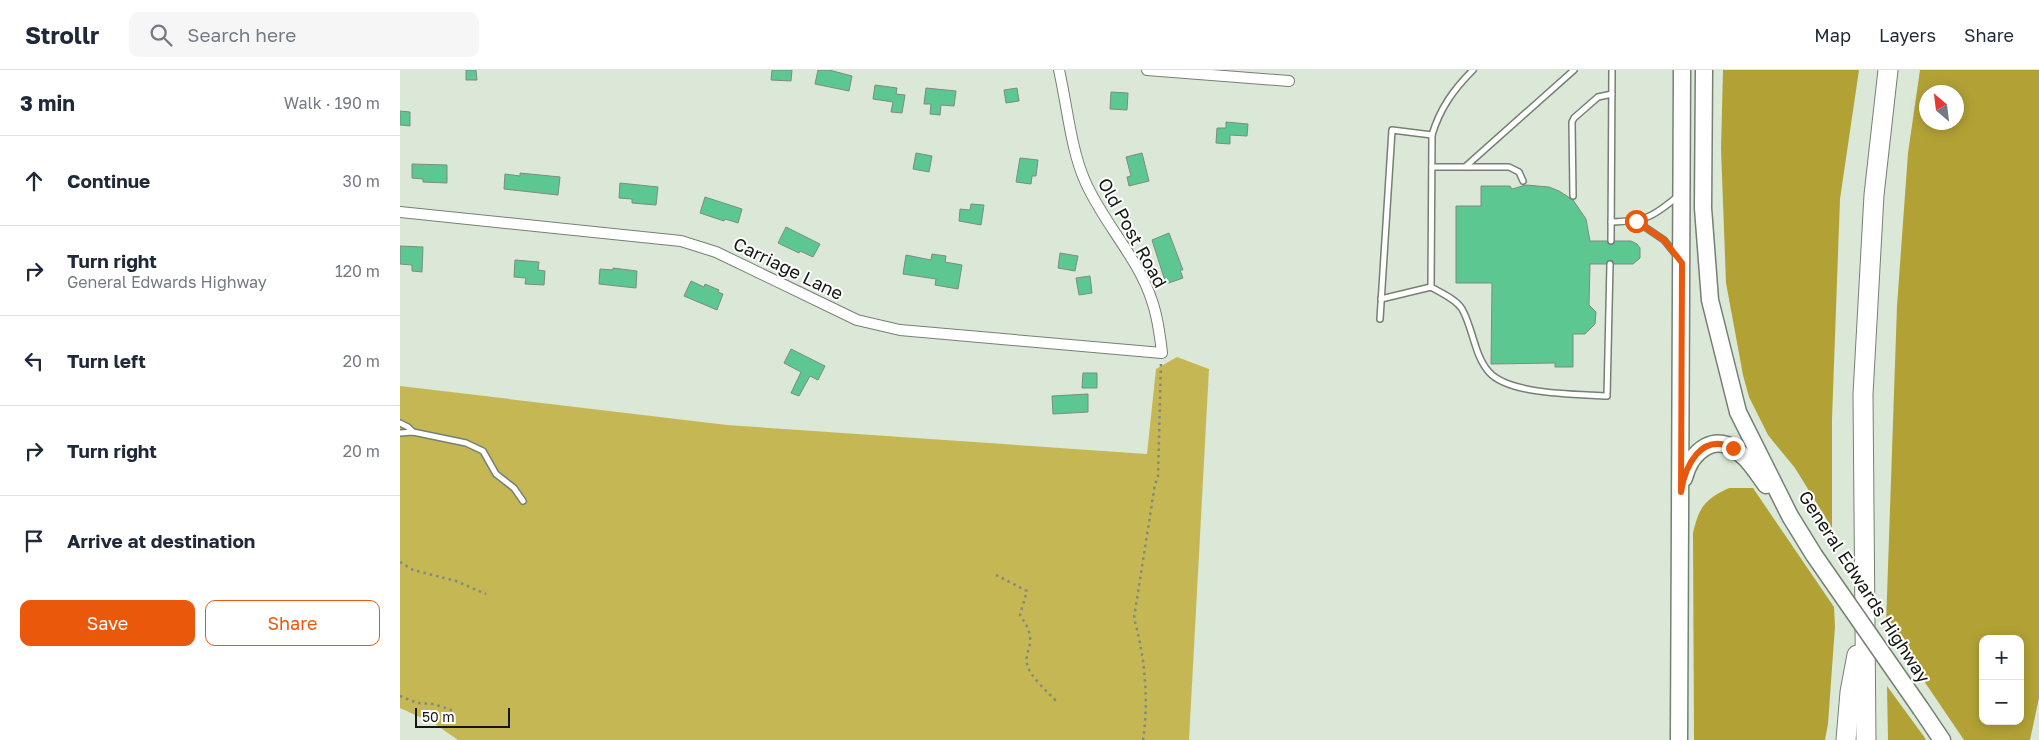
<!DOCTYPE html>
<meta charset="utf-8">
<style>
body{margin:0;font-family:"Golos Text",sans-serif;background:#f6f6f7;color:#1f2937}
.controls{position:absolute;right:15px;bottom:15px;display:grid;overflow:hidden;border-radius:10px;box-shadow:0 2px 12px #0003}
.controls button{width:45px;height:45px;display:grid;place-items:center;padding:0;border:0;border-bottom:1px solid #e0e1e3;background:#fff;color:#1f2937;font:25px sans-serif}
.compass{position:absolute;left:1519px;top:15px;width:45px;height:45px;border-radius:50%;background:#fff;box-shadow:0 2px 12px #0003;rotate:332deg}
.scale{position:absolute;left:15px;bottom:12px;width:95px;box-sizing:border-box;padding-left:5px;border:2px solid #141812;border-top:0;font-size:14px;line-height:18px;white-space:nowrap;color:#141812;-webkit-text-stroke:4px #fff;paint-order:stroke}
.stop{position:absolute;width:15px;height:15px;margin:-11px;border:4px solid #ea580c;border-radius:50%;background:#fff}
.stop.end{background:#ea580c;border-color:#fff;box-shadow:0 1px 5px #0008}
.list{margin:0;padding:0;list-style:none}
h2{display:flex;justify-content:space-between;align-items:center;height:65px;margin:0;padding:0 20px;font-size:21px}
h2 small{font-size:16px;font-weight:400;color:#747a83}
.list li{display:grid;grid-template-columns:32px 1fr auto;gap:15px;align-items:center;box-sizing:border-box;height:90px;padding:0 20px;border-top:1px solid #e0e1e3}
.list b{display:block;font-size:19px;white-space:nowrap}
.list p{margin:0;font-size:16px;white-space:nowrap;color:#747a83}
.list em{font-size:16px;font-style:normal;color:#747a83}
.actions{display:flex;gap:10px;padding:15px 20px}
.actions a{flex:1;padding:11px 0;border:1px solid #ea580c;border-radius:10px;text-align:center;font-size:18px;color:#ea580c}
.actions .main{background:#ea580c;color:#fff}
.icon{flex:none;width:28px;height:28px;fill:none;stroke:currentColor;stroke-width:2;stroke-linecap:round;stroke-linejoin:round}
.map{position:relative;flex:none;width:1639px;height:670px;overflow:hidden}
header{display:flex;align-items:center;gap:30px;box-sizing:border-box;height:70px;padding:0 25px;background:#fff;border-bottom:1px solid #e0e1e3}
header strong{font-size:24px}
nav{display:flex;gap:28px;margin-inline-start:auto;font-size:18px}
.search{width:350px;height:45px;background:#f6f6f7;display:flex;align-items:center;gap:12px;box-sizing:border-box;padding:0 18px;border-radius:10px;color:#747a83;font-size:19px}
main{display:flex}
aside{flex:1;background:#fff}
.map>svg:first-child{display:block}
.green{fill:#c6b755}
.forest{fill:#b2a235;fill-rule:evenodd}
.building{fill:#5dc791;stroke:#7b8c81}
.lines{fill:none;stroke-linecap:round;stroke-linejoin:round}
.lane-casing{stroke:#758072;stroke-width:8}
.street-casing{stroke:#758072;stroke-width:12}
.primary-casing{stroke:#758072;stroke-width:19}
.highway-casing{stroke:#758072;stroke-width:21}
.path{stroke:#818a7e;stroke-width:2.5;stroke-dasharray:2.5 4;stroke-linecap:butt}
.lane{stroke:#fff;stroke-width:5}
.street{stroke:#fff;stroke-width:10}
.primary{stroke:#fff;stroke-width:16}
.highway{stroke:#fff;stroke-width:19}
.primary-bridge-casing{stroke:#758072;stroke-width:19;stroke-linecap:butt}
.primary-bridge{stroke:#fff;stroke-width:16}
.route{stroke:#ea580c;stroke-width:6}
.labels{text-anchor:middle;stroke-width:4;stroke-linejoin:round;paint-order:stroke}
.street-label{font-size:18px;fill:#141812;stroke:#fff}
</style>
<header>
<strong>Strollr</strong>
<div class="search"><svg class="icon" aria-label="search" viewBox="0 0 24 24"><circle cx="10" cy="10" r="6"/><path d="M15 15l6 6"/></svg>Search here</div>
<nav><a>Map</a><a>Layers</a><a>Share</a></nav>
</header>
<main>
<aside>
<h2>3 min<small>Walk · 190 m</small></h2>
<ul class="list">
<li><svg class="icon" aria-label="ahead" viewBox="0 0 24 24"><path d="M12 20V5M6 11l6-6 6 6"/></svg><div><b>Continue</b></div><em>30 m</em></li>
<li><svg class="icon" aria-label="right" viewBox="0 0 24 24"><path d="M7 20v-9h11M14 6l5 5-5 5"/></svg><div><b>Turn right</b><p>General Edwards Highway</p></div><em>120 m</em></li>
<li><svg class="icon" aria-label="left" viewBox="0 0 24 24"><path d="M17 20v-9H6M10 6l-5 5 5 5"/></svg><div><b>Turn left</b></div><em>20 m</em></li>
<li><svg class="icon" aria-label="right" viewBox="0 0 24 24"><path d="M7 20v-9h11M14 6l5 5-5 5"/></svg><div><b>Turn right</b></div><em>20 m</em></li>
<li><svg class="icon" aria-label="arrive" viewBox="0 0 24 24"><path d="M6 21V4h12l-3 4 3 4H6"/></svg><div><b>Arrive at destination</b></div></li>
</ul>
<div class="actions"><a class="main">Save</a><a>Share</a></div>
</aside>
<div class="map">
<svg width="1639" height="670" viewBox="0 0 1639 670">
<rect width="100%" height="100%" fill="#dbe8d8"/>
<path class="green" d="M777,287L809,299L789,670H58L35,654L0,638V316L327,355L747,384L756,299Z"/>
<g class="forest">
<path d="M1323,0H1459L1440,129L1432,349V458L1395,398L1368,365L1349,327L1343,305L1326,213L1321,79Z"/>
<path d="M1520,0H1639V628L1630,670H1564L1486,555L1497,236L1508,83ZM1556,22V52H1526V22ZM1583,569H1620V651H1583Z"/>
<path d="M1329,418H1353L1434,537L1435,556L1428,654L1425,670H1294L1293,463C1299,437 1305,429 1329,418Z"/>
<path d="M1487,616L1525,668L1526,670H1488Z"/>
</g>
<g class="building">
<path d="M66,0H76L77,10H66Z"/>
<path d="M372,0H392L391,11L371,10Z"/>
<path d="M418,0H429L452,6L449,21L415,14Z"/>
<path d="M475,15L497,18L496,24L505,25L502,43L491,42L493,32L473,29Z"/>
<path d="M526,18L556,21L554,36L541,35L540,45L530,44L531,34H524Z"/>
<path d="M617,18L619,31L606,33L604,20Z"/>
<path d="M711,22L728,23L727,40L710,39Z"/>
<path d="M0,41L10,42V56L0,55Z"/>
<path d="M826,52L848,54L847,66L830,65V74L816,73L817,58H826Z"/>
<path d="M516,83L532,86L529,102L513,99Z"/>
<path d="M742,83L749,111L729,116L727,107L731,106L726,87Z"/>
<path d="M620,88L638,90L636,106H632L631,114L616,112Z"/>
<path d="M12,94L47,95V113L23,112V109L12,108Z"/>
<path d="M120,103L160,107L158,125L104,119L105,104L120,106Z"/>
<path d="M220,113L258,117L256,135L232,133V129L219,128Z"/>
<path d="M1126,115L1149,117L1159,121L1173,130L1186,149L1190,171H1207L1211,175L1215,171H1231L1237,174L1240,178V188L1233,194H1214L1213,191L1210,190L1206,194H1190L1189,235L1196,242L1195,254L1185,264H1173V297H1155V293L1091,294L1092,213H1056V136H1081V116H1110L1112,119Z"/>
<path d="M305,127L342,139L338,153L325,149L324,151L300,143Z"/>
<path d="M571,134L584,135L581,155L559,151L560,139L570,140Z"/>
<path d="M386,157L420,174L413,187L400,181L399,183L378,173Z"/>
<path d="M769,163L783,200H780L783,208L766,214L752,170Z"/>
<path d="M0,176L23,177L22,202L12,201V195L0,194Z"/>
<path d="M660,183L678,186L675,201L658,198Z"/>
<path d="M532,184L546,186L545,192L562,195L558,219L535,215L536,209L503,204L506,185L531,190Z"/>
<path d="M115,190L139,192L138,200L145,201L144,215L125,214L126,208L114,207Z"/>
<path d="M213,198L237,201L236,218L199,214L200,199L213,200Z"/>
<path d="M690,206L692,223L679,225L676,208Z"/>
<path d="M291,211L304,217L305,214L319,220L318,222L323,224L317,240L284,226Z"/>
<path d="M391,279L425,296L418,310L410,306L399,326L391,323L401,302L384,293Z"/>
<path d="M683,303H697V318H682Z"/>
<path d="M688,324V342L653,344L652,326Z"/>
</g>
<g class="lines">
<g class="lane-casing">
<g id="lane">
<path d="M1073,0C1054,19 1040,38 1032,65L1031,217C1041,223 1056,229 1062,239C1073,258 1074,285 1089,302C1109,325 1177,324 1207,326L1210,194"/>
<path d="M1032,97H1065L1174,0"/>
<path d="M1066,97H1109L1119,102L1123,111"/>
<path d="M1173,126L1172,52L1174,48L1198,27L1212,24"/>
<path d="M1236,151L1264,170L1277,186"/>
<path d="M1211,152C1245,151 1252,148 1278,126"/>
<path d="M1211,171L1212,0"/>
<path d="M981,229L1031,217"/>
<path d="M980,249L992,60L1032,65"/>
<path d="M0,353L8,357L13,362"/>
<path d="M0,363L13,362L66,373L83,381L96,404L114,418L123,431"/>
</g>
</g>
<g class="street-casing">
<g id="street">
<path d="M747,0L889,11"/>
<path d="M0,142L281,171L316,182L457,250L500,260L762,283C760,265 758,248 752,231C738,187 703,153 685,111C671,80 667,35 659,0"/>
</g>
</g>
<g class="primary-casing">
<g id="primary">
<path d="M1304,0L1303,138L1310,230L1338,342L1390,446L1414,485"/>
<path d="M1284,408C1291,381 1316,360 1341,384C1351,392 1358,404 1366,415"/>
<path d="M1521,639L1542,670"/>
<path d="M1279,670L1282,0"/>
</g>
</g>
<g class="highway-casing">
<g id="highway">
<path d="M1446,670L1450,622L1457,585"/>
<path d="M1466,670L1463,324L1474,125L1488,0"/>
</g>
</g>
<g class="path">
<path d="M0,492L13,500L56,511L86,524"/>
<path d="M596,505L627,521L620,545C625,553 631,561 630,571C630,579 625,586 627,594C629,606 649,623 657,632"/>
<path d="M0,626L17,633L34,634L54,641"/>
<path d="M743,670C749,630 745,587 734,548L755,414L758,407L761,292"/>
</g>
<use href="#lane" class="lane"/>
<use href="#street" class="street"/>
<use href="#primary" class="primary"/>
<use href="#highway" class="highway"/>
<g class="primary-bridge-casing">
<path id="primary-bridge" d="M1414,485L1521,639"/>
</g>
<use href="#primary-bridge" class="primary-bridge"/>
</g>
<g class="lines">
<path class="route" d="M1236,151L1264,170L1282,193L1281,422C1285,396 1301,362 1333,378"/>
</g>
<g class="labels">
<g class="street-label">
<text transform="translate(732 163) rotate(61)" y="6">Old Post Road</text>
<text transform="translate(388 199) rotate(26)" y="6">Carriage Lane</text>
<text transform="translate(1464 517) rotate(57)" y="6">General Edwards Highway</text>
</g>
</g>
</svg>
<div class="controls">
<button>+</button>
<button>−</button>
</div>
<svg class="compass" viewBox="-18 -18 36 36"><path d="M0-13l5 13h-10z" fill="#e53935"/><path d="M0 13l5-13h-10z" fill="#747a83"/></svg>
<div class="scale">50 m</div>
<div class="stop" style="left:1236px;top:151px"></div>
<div class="stop end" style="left:1333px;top:378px"></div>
</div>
</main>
